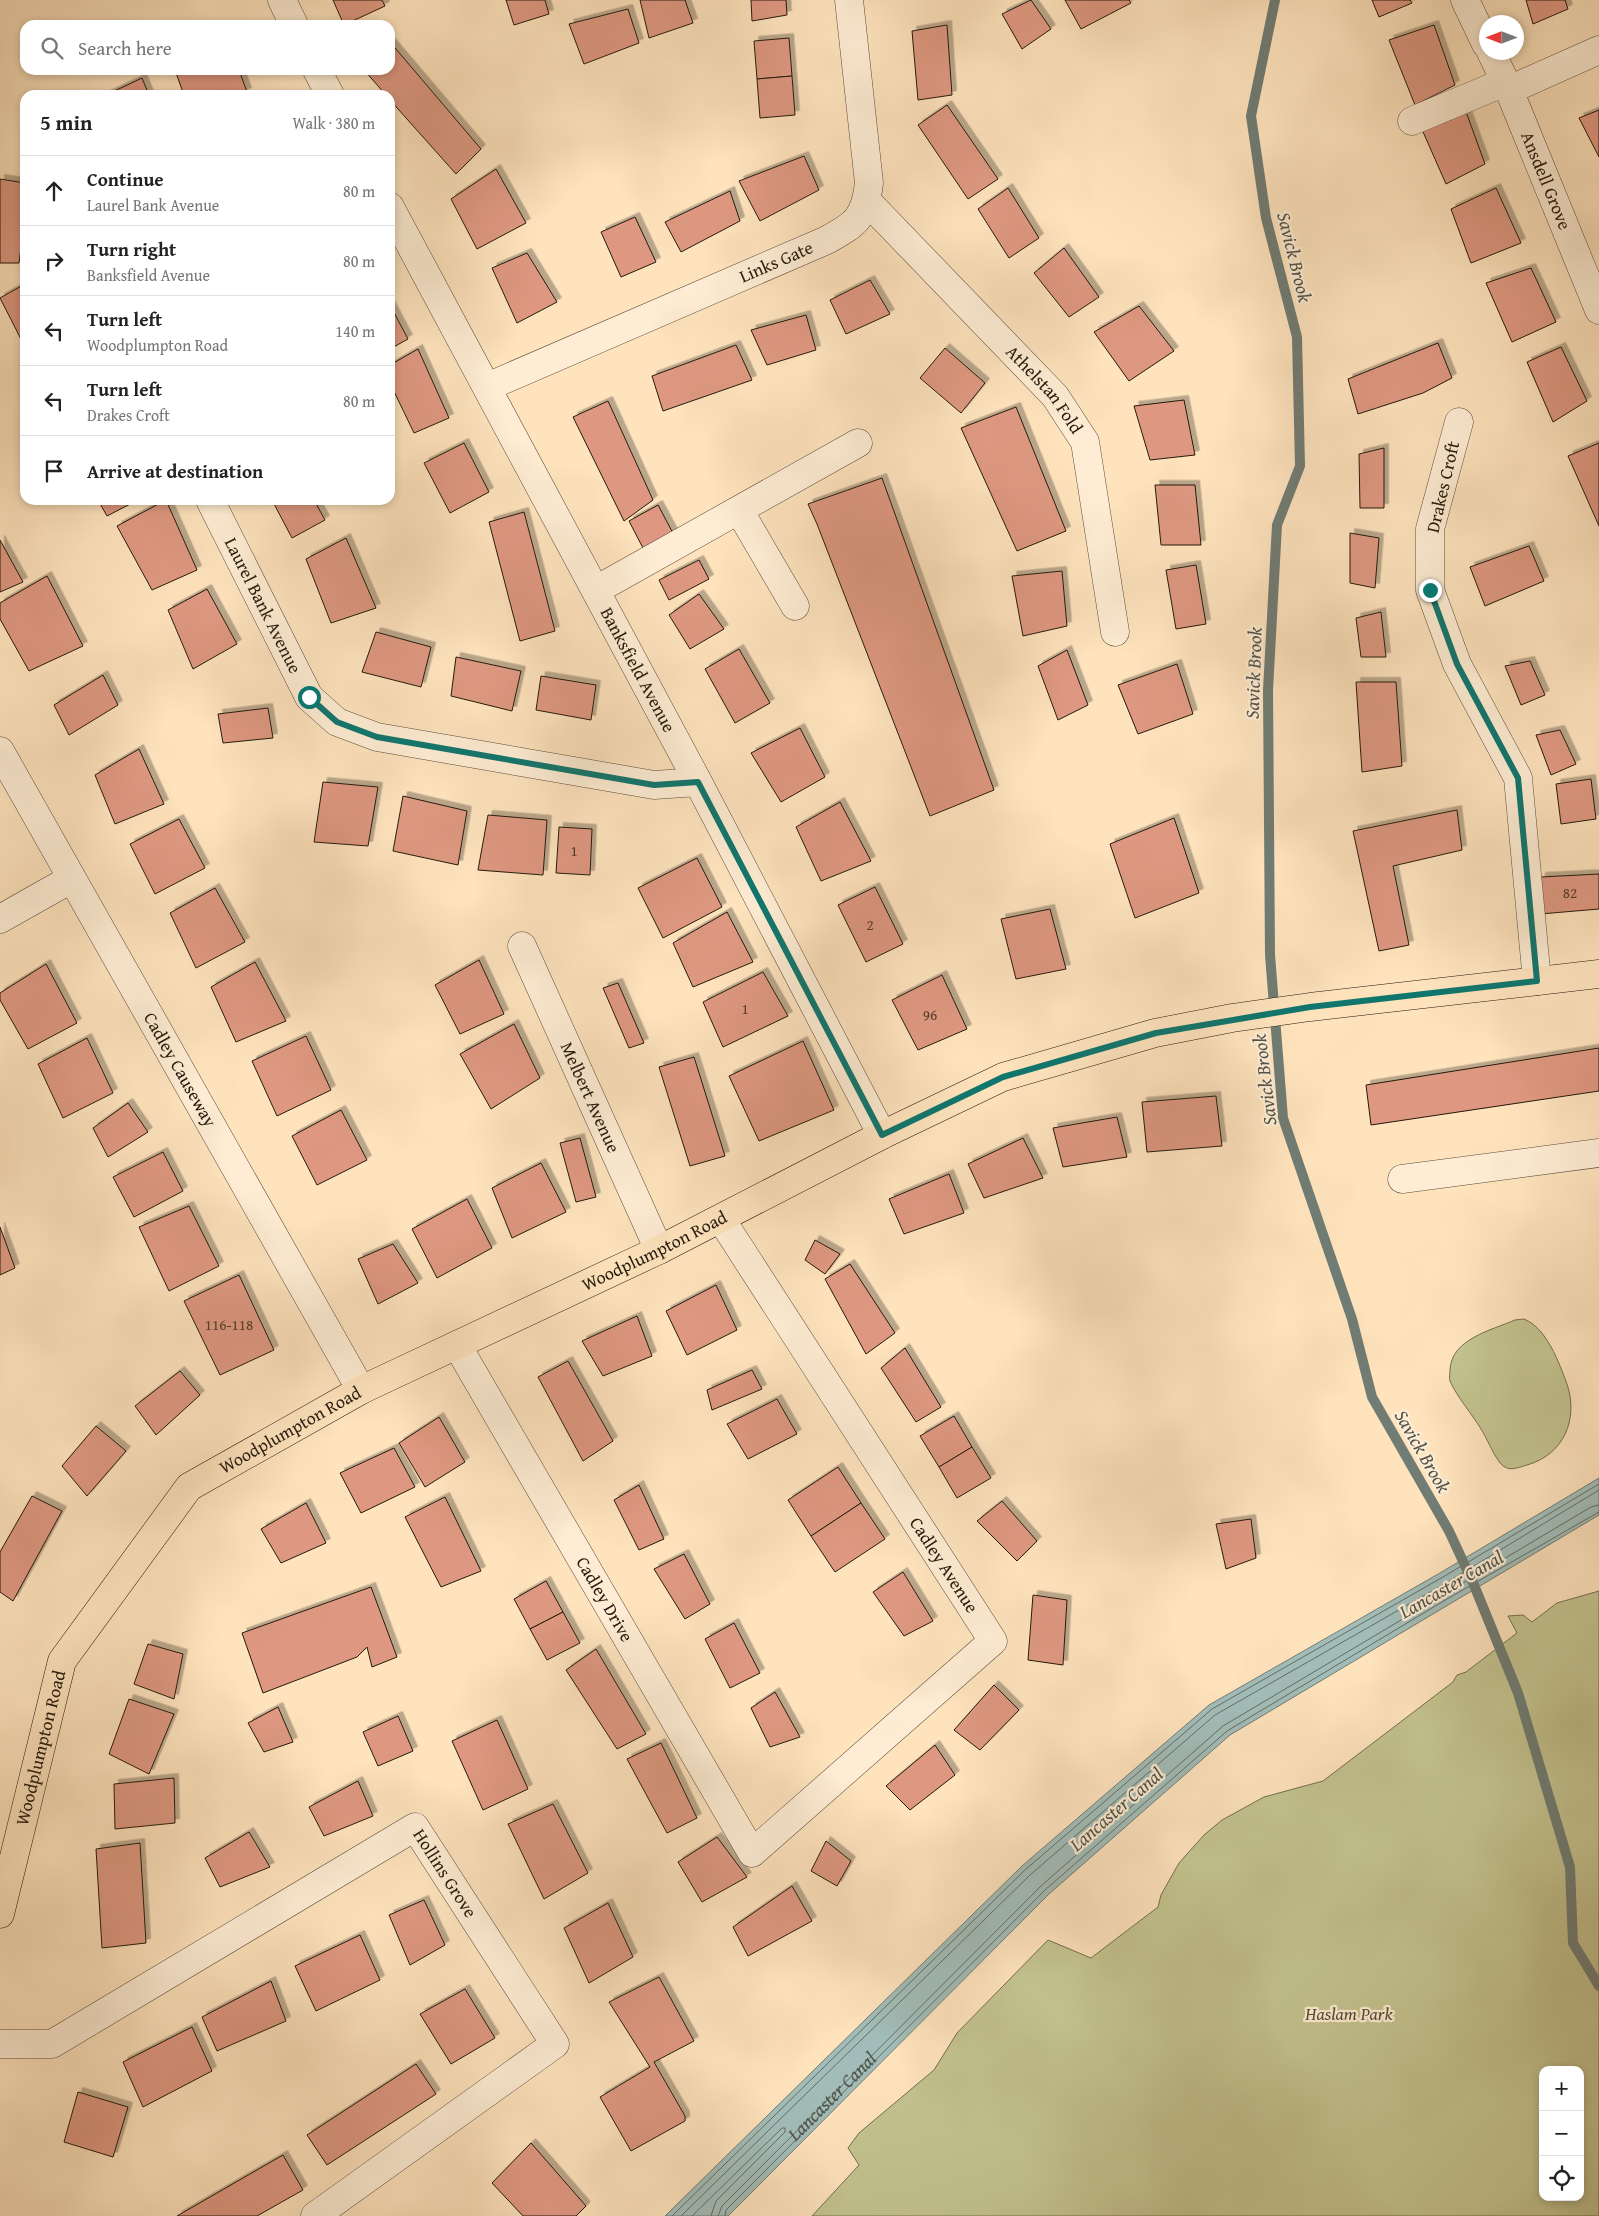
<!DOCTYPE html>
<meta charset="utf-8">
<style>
body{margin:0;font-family:"Gentium Book Plus",serif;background:#f6f6f6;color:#222}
.controls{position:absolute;right:15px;bottom:15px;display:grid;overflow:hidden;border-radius:10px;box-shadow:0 2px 8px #0003}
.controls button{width:45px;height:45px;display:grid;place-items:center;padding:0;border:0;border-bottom:1px solid #e0e0e0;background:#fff;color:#222;font:25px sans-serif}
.compass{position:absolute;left:1479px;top:15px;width:45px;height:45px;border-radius:50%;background:#fff;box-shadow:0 2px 8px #0003;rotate:270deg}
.stop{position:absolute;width:15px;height:15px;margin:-11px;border:4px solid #0f766e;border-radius:50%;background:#fff}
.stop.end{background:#0f766e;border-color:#fff;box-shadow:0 1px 5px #0008}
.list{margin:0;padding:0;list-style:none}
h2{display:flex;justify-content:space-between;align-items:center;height:65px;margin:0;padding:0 20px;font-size:21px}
h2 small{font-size:16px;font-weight:400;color:#767676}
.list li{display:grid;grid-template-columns:32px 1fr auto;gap:15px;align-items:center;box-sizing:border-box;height:70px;padding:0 20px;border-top:1px solid #e0e0e0}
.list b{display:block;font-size:19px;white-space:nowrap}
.list p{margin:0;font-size:16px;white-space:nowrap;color:#767676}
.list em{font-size:16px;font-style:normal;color:#767676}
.icon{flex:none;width:28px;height:28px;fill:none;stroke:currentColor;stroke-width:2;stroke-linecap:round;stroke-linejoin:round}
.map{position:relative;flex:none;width:1599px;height:2216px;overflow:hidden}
.search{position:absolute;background:#fff;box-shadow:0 2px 8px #0003;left:20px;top:20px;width:375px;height:55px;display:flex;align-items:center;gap:12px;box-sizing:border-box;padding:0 18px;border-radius:15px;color:#767676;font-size:19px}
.panel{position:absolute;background:#fff;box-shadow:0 2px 8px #0003;left:20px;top:90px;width:375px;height:415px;border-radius:15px}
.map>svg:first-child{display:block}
.green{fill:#c3c38f;stroke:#746e4e;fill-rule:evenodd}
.water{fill:#a2bdb9;stroke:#707c74}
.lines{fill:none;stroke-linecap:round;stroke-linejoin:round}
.shore{stroke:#636c63;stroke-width:1}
.stream{stroke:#707c74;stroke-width:10}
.building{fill:#de9881;stroke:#241a0d;filter:url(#shadow)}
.minor-casing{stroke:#5a4c39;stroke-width:29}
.major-casing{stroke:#241a0d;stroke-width:29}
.minor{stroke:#feedd4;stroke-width:28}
.major{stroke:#fee3bd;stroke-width:28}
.route{stroke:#0f766e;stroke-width:6}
.labels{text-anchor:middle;stroke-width:4.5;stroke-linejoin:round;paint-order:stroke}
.number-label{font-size:15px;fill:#523a2a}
.street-label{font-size:18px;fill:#241a0d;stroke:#feedd4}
.park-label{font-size:18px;font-style:italic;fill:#544d34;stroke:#feedd4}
.water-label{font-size:19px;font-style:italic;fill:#505349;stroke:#feedd4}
</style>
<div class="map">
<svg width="1599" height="2216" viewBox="0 0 1599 2216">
<defs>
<filter id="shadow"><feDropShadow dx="4.5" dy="-4.5" stdDeviation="0" flood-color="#0004"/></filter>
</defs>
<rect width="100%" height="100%" fill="#fee3bd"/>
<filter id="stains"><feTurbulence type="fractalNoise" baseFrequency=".004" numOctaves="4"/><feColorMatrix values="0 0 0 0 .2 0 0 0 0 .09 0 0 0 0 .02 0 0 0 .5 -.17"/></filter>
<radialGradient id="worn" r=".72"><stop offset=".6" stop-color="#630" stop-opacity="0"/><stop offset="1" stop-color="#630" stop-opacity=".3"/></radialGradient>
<g class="green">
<path d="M1524,1319C1547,1328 1559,1363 1567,1384C1579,1420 1563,1455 1527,1465C1520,1467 1511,1471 1505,1467C1497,1464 1487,1438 1481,1429C1472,1414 1457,1397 1450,1381C1449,1378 1450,1373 1450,1370C1451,1339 1492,1330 1515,1320Z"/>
<path d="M1599,1591V2216H812L859,2165L848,2148L859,2133L934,2070L957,2033L1048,1940L1091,1958L1158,1907L1161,1895L1179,1863L1204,1835L1222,1820L1264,1797L1323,1781L1453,1682L1457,1675L1466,1672L1517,1633L1508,1616L1523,1615L1532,1622L1557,1603ZM1543,2070H1580V2197H1543Z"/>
</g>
<path class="water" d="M1599,1478V1515L1230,1735L1049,1894L728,2216H665L1022,1866L1209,1705L1440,1573Z"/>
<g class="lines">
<g class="shore">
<path d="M672,2216L1025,1870L1212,1709L1443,1577L1599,1484"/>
<path d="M681,2216L1030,1875L1215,1715L1446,1583L1599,1490"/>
<path d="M692,2216L782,2128H785V2132L716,2201L711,2216"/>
<path id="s1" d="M718,2216L722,2206L1041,1886L1223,1726L1591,1507L1599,1505"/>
<path d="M725,2216L726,2210L1045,1890L1227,1731L1447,1599L1599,1512"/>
</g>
<path class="stream" d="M1275,0L1251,116L1266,218L1297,337L1300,466L1277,525L1268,690L1270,955L1283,1118L1352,1319L1372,1397L1449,1531L1474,1585L1518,1693L1570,1867L1573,1943L1599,1986"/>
</g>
<g class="building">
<path d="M333,0H382L385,6L344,25Z"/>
<path d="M506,0H545L549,14L514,25Z"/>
<path d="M640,0H685L693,23L649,38Z"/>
<path d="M751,0H786L787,15L752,21Z"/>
<path d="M1031,0L1051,29L1022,49L1002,14Z"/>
<path d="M1065,0H1129L1131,3L1081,29Z"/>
<path d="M1372,0H1410L1412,3L1379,17Z"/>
<path d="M1526,0H1565L1568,9L1533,24Z"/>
<path d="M628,9L639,43L584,64L569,24Z"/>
<path d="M947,25L952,95L918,100L912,31Z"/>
<path d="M1434,25L1455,85L1415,105L1389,40Z"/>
<path d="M789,38L792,76L757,79L754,41Z"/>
<path d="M390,42L481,149L456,174L390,100V95H386L364,70H390Z"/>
<path d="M182,70H239L247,92L240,95H184L176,73Z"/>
<path d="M792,76L795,115L760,118L757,79Z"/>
<path d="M142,78L149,95H106Z"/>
<path d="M947,105L998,179L968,199L918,125Z"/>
<path d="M1465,109L1485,164L1446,184L1420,125Z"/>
<path d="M1599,110V157L1579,118Z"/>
<path d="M804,156L819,190L760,221L739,181Z"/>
<path d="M496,169L526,223L477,249L451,199Z"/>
<path d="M0,179L25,183V215L19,263H0Z"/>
<path d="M1008,188L1039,238L1009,258L978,209Z"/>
<path d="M1496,188L1521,243L1471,263L1451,209Z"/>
<path d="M730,191L740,221L681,252L665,222Z"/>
<path d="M635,217L656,262L621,277L601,232Z"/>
<path d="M1064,248L1099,297L1069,317L1034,273Z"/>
<path d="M527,253L557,302L517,323L492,268Z"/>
<path d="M1531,268L1556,322L1512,342L1486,283Z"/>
<path d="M870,280L890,314L846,334L830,300Z"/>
<path d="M25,284V347L0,298Z"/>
<path d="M390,305L408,339L390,349Z"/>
<path d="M1139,306L1174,351L1129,381L1094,332Z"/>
<path d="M806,315L816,350L767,365L751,330Z"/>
<path d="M1438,343L1452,378L1423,393L1358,414L1348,379Z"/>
<path d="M736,345L752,380L663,411L652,376Z"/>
<path d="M1561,347L1587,401L1553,422L1527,362Z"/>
<path d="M945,348L985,383L961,413L920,378Z"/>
<path d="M418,349L449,418L414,433L390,383V365Z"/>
<path d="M1184,400L1195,455L1150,460L1134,406Z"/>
<path d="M608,401L653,500L624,521L573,417Z"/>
<path d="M1016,407L1066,531L1017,551L961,428Z"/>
<path d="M464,443L489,492L450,513L424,463Z"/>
<path d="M1599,443V526L1568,456Z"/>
<path d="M1384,448V508H1360L1359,454Z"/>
<path d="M882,478L994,790L930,816L817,524L808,504Z"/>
<path d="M1155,485H1195L1201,545H1161Z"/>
<path d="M98,500H138L107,516Z"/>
<path d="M166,500L197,570L152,590L117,526Z"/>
<path d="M272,500H314L325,520L292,538Z"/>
<path d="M658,505L674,535L644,550L629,521Z"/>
<path d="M524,512L555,631L520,641L489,522Z"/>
<path d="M1350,533L1379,538L1375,588L1350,583Z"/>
<path d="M346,538L376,608L331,623L306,559Z"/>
<path d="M0,540L23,582L0,592Z"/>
<path d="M1529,546L1544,581L1485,606L1470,567Z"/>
<path d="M699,560L709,579L669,600L659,580Z"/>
<path d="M1196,565L1206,624L1176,629L1166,570Z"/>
<path d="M1062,571L1067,626L1023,636L1012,576Z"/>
<path d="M47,576L83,646L29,671L0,619V603Z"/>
<path d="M207,589L237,644L193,669L168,610Z"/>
<path d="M699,594L724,629L690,649L669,615Z"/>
<path d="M1381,612L1386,657H1361L1356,618Z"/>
<path d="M376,632L431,647L421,687L362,672Z"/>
<path d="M739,649L770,703L735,723L705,669Z"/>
<path d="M1067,650L1088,705L1058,720L1038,666Z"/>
<path d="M456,657L521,671L512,711L451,696Z"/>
<path d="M1530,661L1545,695L1521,705L1505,666Z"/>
<path d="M1177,664L1193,714L1138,734L1118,685Z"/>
<path d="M103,675L118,705L69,735L54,705Z"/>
<path d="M541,676L596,685L591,720L536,710Z"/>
<path d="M1356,682H1396L1402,766L1362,772Z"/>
<path d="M268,708L273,738L223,743L218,714Z"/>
<path d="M800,728L825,777L781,802L751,753Z"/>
<path d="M1560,730L1576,764L1551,775L1536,735Z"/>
<path d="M139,749L164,804L115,824L95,775Z"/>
<path d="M1591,779L1596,819L1561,824L1556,784Z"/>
<path d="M323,782L378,787L368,846L314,842Z"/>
<path d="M403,796L467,811L458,865L393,851Z"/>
<path d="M840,802L871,861L821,881L796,827Z"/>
<path d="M1457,810L1462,850L1393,866L1409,945L1379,951L1353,831Z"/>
<path d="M488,815L547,820L543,875L478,870Z"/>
<path d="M1174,818L1199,893L1135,918L1110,844Z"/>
<path d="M179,819L205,868L155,894L130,844Z"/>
<path d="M559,827L592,829L590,875L556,873Z"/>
<path d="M697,858L722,907L663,938L638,888Z"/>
<path d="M1599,874V909L1540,914L1541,877Z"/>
<path d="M875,887L903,944L866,962L838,905Z"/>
<path d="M215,888L245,942L196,968L170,913Z"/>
<path d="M1050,909L1066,969L1016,979L1001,919Z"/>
<path d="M727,912L753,962L693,987L673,943Z"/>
<path d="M479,960L504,1014L460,1034L435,985Z"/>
<path d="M255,962L286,1021L236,1042L211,987Z"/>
<path d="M46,964L77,1023L28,1049L0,1000V993Z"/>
<path d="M763,972L788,1016L723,1047L703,1002Z"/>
<path d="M942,975L967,1029L918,1050L892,1000Z"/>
<path d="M618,983L644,1043L629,1048L603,988Z"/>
<path d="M514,1024L540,1078L491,1109L460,1054Z"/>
<path d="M306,1036L331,1090L277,1116L252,1061Z"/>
<path d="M87,1038L113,1093L63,1118L38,1064Z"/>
<path d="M803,1041L834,1110L759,1141L729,1076Z"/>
<path d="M1599,1048V1091L1371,1125L1366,1085Z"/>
<path d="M694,1057L725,1156L690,1166L659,1067Z"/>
<path d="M1216,1096L1222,1146L1147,1152L1142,1102Z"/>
<path d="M128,1103L148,1132L108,1157L93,1128Z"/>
<path d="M341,1110L367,1160L317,1185L292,1136Z"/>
<path d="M1117,1117L1127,1157L1063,1167L1053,1128Z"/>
<path d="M580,1138L596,1197L576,1202L560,1143Z"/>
<path d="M1023,1138L1043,1178L984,1198L968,1164Z"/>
<path d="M163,1152L183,1191L134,1217L113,1177Z"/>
<path d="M541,1163L566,1212L512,1238L492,1188Z"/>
<path d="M949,1174L964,1213L904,1234L889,1199Z"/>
<path d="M467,1199L492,1248L437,1278L412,1229Z"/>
<path d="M189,1206L219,1266L169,1291L139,1227Z"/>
<path d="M0,1227L15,1268L0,1275Z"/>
<path d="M815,1240L840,1254L825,1274L805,1260Z"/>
<path d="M393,1244L418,1283L378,1304L358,1259Z"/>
<path d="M850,1264L895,1333L866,1354L825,1279Z"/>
<path d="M239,1275L274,1350L220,1375L184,1301Z"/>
<path d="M716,1285L737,1330L687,1355L666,1311Z"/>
<path d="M637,1316L652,1356L603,1376L582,1341Z"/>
<path d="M905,1348L941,1407L916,1422L881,1368Z"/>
<path d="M568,1361L613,1441L583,1461L538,1377Z"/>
<path d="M752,1370L762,1389L712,1410L707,1390Z"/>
<path d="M180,1371L200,1395L156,1435L135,1406Z"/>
<path d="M777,1399L797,1434L748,1459L727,1424Z"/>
<path d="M954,1416L972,1447L939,1467L920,1436Z"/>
<path d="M439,1417L465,1462L425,1487L399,1443Z"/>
<path d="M96,1426L126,1451L87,1496L62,1466Z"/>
<path d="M972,1447L991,1478L957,1498L939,1467Z"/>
<path d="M394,1448L415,1487L361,1513L340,1473Z"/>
<path d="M838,1467L861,1503L811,1536L788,1500Z"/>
<path d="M639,1485L664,1539L639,1550L614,1500Z"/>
<path d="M32,1496L62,1511L13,1601L0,1592V1552Z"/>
<path d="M445,1497L481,1571L441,1587L405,1517Z"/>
<path d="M1002,1501L1037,1541L1017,1561L977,1521Z"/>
<path d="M306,1503L326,1543L281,1563L261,1529Z"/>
<path d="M861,1503L885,1539L835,1572L811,1536Z"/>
<path d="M1251,1519L1256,1558L1226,1569L1216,1524Z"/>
<path d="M684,1554L710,1604L685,1619L654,1569Z"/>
<path d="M903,1572L933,1621L904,1636L873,1592Z"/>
<path d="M546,1581L563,1612L530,1629L514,1599Z"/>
<path d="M371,1587L397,1657L372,1667L367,1647L357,1657L263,1693L242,1633Z"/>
<path d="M1033,1595L1067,1600L1063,1665L1028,1660Z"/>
<path d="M563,1612L580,1643L547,1660L530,1629Z"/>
<path d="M734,1623L760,1673L730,1688L705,1639Z"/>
<path d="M148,1644L183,1654L174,1699L134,1684Z"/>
<path d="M596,1649L646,1734L617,1749L566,1670Z"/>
<path d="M994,1685L1019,1710L980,1750L954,1730Z"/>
<path d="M775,1692L800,1737L770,1747L751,1708Z"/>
<path d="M129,1699L174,1714L149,1774L109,1754Z"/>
<path d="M278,1707L293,1742L264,1752L248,1723Z"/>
<path d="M398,1716L413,1751L378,1766L363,1732Z"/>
<path d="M497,1720L528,1789L483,1810L452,1741Z"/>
<path d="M661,1743L697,1818L667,1833L627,1759Z"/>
<path d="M935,1745L955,1775L910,1810L886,1786Z"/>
<path d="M174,1778L175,1823L115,1829L114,1784Z"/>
<path d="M358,1781L373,1816L324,1836L309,1807Z"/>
<path d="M553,1804L588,1873L544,1899L508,1824Z"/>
<path d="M249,1832L270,1867L220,1887L205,1858Z"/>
<path d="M717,1837L747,1877L702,1902L678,1862Z"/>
<path d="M826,1841L851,1861L837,1886L811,1871Z"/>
<path d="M140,1843L146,1943L102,1948L96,1849Z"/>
<path d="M792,1886L812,1921L748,1956L733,1927Z"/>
<path d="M424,1900L445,1945L410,1965L389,1915Z"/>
<path d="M608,1903L633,1957L589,1983L564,1928Z"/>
<path d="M360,1935L380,1980L316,2011L295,1966Z"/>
<path d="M659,1977L694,2041L654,2062L685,2116V2121L631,2151L600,2097L650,2067L609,2002Z"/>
<path d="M271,1981L286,2021L217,2051L202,2017Z"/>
<path d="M465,1989L495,2038L451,2064L420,2014Z"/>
<path d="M192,2027L212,2071L143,2107L123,2062Z"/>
<path d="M416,2064L436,2094L327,2165L307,2135Z"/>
<path d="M78,2092L128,2107L113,2157L64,2142Z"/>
<path d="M531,2143L586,2206L576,2216H523L492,2183Z"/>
<path d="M283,2155L303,2190L257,2216H177Z"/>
</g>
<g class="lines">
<g class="minor-casing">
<g id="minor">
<path d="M282,0L294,25"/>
<path d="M1465,0L1486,44"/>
<path id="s2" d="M1491,52L1509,90L1599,310"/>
<path d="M317,70L330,95"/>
<path d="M1509,90L1599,50"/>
<path d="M1412,121L1505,82"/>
<path id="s3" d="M867,201L1055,396L1085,442L1115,632"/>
<path id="s4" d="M390,207L698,782L882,1135"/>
<path id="s5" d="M487,387L827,240C856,224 865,218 869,183L849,0"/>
<path d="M1459,422L1430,529V590L1457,664L1518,778L1537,981"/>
<path id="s6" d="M210,500L309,697L337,722L377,737L654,785L698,782"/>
<path d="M739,510L795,606"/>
<path d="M596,590L858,443"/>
<path id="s7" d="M0,751L361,1390"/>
<path d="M0,919L71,879"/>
<path id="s8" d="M522,946L659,1250"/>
<path d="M1402,1179L1599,1153"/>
<path id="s9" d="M457,1345L752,1853L993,1641L721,1219"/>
<path id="s10" d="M0,2044H52L415,1827L555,2044L315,2216"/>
</g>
</g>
<g class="major-casing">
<g id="major">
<path id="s11" d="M0,1914L62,1661L189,1487L361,1390L659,1250L882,1135L1003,1077L1155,1033L1232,1018L1310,1007L1599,974"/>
</g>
</g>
<use href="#minor" class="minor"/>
<use href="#major" class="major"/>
</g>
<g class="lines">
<path class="route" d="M309,697L337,722L377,737L654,785L698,782L882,1135L1003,1077L1156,1033L1310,1007L1537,981L1518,778L1457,664L1430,590"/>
</g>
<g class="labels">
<g class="number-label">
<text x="574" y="856">1</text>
<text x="1570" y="898">82</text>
<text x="870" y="930">2</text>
<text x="745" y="1014">1</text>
<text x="930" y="1020">96</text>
<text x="229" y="1330">116-118</text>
</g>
<g class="street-label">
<text dy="6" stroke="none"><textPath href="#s2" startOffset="140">Ansdell Grove</textPath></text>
<text dy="6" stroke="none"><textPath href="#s5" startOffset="315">Links Gate</textPath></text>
<text dy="6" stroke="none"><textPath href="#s3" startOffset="259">Athelstan Fold</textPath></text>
<text transform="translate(1443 487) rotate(-77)" y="6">Drakes Croft</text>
<text dy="6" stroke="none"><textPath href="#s6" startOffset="118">Laurel Bank Avenue</textPath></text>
<text dy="6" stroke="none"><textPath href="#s4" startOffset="525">Banksfield Avenue</textPath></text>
<text dy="6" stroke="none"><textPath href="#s7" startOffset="366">Cadley Causeway</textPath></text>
<text dy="6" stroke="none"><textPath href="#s8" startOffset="166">Melbert Avenue</textPath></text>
<text dy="6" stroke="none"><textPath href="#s11" startOffset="998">Woodplumpton Road</textPath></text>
<text dy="6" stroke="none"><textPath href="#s11" startOffset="592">Woodplumpton Road</textPath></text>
<text transform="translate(944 1565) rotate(57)" y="6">Cadley Avenue</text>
<text dy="6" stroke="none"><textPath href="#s9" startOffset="294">Cadley Drive</textPath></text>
<text dy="6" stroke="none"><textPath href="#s11" startOffset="171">Woodplumpton Road</textPath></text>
<text dy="6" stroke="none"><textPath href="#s10" startOffset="530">Hollins Grove</textPath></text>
</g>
<g class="park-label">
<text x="1349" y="2020">Haslam Park</text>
</g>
<g class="water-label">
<text transform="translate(1295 257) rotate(76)" y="7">Savick Brook</text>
<text transform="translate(1253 673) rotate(-88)" y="7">Savick Brook</text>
<text transform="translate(1264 1080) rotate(-97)" y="7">Savick Brook</text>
<text transform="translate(1423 1451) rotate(60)" y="7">Savick Brook</text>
<text transform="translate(1451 1584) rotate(-30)" y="7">Lancaster Canal</text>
<text transform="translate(1116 1809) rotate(-41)" y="7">Lancaster Canal</text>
<text dy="7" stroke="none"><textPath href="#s1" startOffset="166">Lancaster Canal</textPath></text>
</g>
</g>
<rect width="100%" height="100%" filter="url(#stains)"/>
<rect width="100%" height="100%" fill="url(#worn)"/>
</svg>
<div class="controls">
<button>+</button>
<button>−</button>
<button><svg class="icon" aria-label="locate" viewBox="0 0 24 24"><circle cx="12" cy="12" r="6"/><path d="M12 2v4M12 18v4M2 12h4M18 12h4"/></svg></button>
</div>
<svg class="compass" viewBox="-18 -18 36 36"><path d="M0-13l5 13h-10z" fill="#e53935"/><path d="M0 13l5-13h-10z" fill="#767676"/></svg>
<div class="stop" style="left:309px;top:697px"></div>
<div class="stop end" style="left:1430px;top:590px"></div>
<div class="search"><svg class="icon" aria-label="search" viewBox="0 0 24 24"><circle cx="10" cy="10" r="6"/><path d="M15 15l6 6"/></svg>Search here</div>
<section class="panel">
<h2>5 min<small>Walk · 380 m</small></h2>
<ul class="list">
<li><svg class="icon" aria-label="ahead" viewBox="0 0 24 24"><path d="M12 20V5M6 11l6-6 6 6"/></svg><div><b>Continue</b><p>Laurel Bank Avenue</p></div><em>80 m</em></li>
<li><svg class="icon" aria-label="right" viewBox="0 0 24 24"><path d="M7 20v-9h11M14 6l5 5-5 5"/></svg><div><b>Turn right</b><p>Banksfield Avenue</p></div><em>80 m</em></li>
<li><svg class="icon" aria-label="left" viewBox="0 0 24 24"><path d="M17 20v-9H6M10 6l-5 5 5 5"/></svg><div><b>Turn left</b><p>Woodplumpton Road</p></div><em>140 m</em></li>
<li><svg class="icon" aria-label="left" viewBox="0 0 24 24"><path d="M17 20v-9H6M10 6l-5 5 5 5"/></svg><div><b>Turn left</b><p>Drakes Croft</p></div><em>80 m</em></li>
<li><svg class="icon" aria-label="arrive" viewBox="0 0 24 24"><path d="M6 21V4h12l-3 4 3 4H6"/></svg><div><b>Arrive at destination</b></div></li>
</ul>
</section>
</div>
